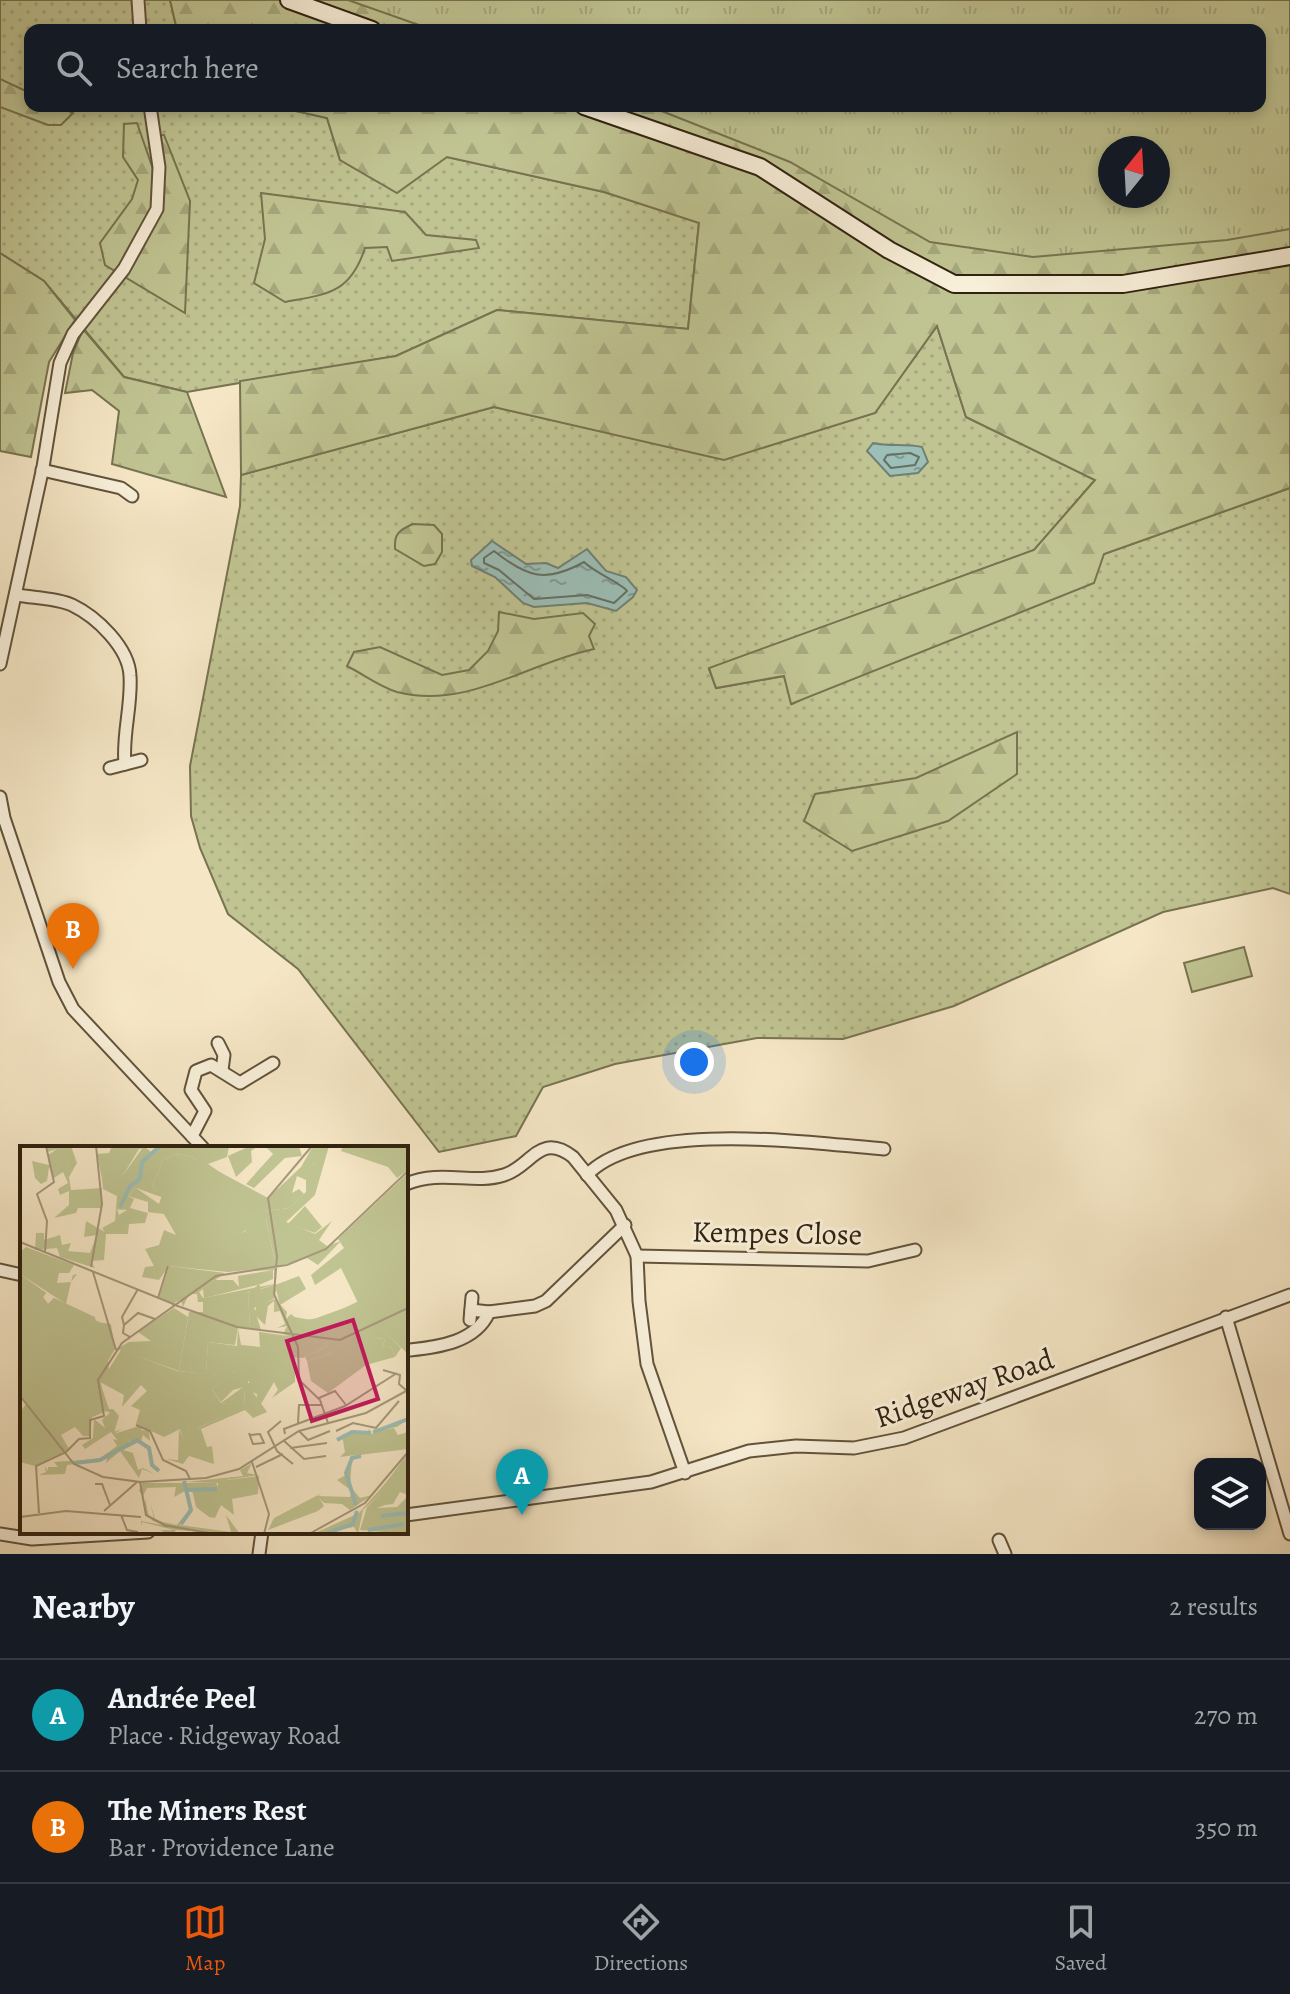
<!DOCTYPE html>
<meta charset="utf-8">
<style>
body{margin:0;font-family:Alegreya,serif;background:#20242c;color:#f1f3f6}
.controls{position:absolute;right:24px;bottom:24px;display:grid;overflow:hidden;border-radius:16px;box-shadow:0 4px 12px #0003}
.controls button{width:72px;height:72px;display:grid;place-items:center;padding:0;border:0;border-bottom:2px solid #363941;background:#171b24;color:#f1f3f6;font:40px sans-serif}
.compass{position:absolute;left:1098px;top:136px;width:72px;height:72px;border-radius:50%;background:#171b24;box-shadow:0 4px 12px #0003;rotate:18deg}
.you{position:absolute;left:694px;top:1062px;width:28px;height:28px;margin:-20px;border:6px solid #fff;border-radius:50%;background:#1a73e8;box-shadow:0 0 0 12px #1a73e833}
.badge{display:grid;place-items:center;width:52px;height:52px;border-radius:50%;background:#ea580c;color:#fff;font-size:26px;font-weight:700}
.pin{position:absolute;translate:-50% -66px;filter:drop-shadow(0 2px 4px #0008)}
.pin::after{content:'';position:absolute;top:42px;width:28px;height:24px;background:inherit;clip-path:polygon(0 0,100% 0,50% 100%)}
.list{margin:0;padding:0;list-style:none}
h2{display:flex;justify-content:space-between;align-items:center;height:104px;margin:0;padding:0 32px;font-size:34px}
h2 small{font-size:26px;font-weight:400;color:#9ea1a6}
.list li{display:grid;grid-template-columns:52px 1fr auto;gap:24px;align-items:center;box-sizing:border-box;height:112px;padding:0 32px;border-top:2px solid #363941}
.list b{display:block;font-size:30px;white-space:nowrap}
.list p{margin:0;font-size:26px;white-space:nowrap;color:#9ea1a6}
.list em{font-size:26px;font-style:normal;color:#9ea1a6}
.icon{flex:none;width:44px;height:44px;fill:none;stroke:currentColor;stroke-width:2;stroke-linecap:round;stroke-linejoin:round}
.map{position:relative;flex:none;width:1290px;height:1554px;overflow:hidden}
.search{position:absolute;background:#171b24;box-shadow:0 4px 12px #0003;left:24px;right:24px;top:24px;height:88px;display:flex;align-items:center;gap:20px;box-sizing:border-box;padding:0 28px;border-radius:16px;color:#9ea1a6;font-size:30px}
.sheet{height:328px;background:#171b24}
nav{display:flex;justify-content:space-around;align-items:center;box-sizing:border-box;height:112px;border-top:2px solid #363941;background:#171b24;font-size:22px;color:#9ea1a6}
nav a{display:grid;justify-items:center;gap:4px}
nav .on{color:#ea580c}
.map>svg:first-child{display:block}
.grass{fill:url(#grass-dots);stroke:#787350;stroke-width:2}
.forest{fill:url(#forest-firs);stroke:#787350;stroke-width:2;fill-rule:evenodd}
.park{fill:url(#park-tufts);stroke:#787350;stroke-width:2;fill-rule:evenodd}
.garden{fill:#c0c492;stroke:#787350;stroke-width:2}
.water{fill:url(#water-ripples);stroke:#718074;stroke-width:2}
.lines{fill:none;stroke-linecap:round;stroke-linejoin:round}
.shore{stroke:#667063;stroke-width:2}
.minor-casing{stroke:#61533c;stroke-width:15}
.secondary-casing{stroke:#30220f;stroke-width:20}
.minor{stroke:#f8efd9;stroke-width:11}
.secondary{stroke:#f8efd9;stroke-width:16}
.labels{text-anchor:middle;stroke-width:6;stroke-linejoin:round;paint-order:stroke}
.street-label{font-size:30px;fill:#30220f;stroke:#f8efd9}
.inset-river{fill:none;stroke:#9cbfb7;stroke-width:4}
.inset-road{fill:none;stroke:#a6987c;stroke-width:2}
.view{fill:#c2185b;fill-opacity:0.15;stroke:#c2185b;stroke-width:4}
.inset-edge{fill:none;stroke:#30220f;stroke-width:4}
</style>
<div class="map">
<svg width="1290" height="1554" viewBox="0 0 1290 1554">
<defs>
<pattern id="grass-dots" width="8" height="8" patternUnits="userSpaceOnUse" patternTransform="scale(2)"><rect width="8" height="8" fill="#c0c492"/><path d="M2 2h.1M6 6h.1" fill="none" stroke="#a5a87d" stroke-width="1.8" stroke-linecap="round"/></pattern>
<pattern id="forest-firs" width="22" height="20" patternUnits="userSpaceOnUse" patternTransform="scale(2)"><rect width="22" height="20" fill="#c0c492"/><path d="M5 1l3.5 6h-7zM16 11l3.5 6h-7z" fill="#a5a87d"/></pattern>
<pattern id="park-tufts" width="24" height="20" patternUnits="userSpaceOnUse" patternTransform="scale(2)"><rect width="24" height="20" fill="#c0c492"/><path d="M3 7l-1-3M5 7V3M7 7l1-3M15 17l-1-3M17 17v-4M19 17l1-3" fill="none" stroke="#a5a87d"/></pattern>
<pattern id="water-ripples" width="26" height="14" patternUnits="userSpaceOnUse" patternTransform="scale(2)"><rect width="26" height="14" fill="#9cbfb7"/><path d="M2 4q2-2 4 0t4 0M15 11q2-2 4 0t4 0" fill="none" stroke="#809b93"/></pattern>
</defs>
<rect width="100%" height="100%" fill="#f5e6c5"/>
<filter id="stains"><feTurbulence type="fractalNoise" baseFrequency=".0025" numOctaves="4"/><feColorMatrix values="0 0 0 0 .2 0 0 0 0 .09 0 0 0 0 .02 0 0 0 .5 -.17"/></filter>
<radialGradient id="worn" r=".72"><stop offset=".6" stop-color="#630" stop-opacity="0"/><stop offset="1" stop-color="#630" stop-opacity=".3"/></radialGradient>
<g class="grass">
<path d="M0,0H170L177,30H30V106H274L327,118L340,160L447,157L604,192L699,222L688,329L497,310L396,356L187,392L124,377L44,281L0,253Z"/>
<path d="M937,326L966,417L1095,480L1034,550L709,669L716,688L784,676L792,704L1104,554L1290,488V894L1273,888L1163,912L954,1006L843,1039L757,1038L615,1064L543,1087L516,1136L439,1152L298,969L228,914L200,848L191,816L190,766L240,506L241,475L494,407L724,459L875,413Z"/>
</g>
<g class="forest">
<path d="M170,0H1290V488L1104,554L1094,583L791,704L784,676L716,688L709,668L1034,550L1095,480L966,417L937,326L875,413L724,460L494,407L241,475L240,381L396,356L497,310L688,329L699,223L604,192L447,157L397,193L340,160L327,118L274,106H1260V30H177ZM1110,148H1158V196H1110Z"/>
<path d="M0,79L30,93V106H59L73,113L61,125H48L0,107Z"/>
<path d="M137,123L153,169L159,135H164L190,201L185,313L105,265L100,243L132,199L138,180L123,157L124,124Z"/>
<path d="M261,193L405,212L426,235L476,240L479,248L392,261L387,247L365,248C350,294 327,294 285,302L254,283L265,239Z"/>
<path d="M0,253L44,281L75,320L49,362L31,457L0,451Z"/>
<path d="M83,329L124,377L187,392L226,497L112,464L119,411L92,390L65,393L73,353Z"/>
<path d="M413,524L434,525L442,534V552L435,564L424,566L395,549C394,534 399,530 413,524Z"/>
<path d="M499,612L534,619L583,613L595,624L589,636L594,649C527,663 467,710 397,692C380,687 363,674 347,666L354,652L380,647L442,675L469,670L488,651L498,631Z"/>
<path d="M1017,732V774L948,821L852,851L804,821L815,794L916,778Z"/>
</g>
<path class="park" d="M348,0H1290V229L1227,240L1033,257L930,242L790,162L649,106H1260V30H433ZM1110,148H1158V196H1110Z"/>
<path class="garden" d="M1244,947L1252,976L1192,992L1184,963Z"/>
<g class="water">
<path d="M873,443C890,447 905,443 922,447L928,462L918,473L890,476L867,451Z"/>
<path d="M492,541L526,564L546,563L558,568L587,549L606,571L626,577L637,590L633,597L616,611L587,603L534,607L523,603L495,577L472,566L471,560Z"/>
</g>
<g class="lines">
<g class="shore">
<path d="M910,453L919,457L915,465L891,468L884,460L887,455Z"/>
<path d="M494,551C528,578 546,583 584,562C595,573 623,584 627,591L614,603L587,595L534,599L499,570L484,563V558Z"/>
</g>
<g class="minor-casing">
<g id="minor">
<path d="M138,0L140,30"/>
<path d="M42,470L121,488L132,496"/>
<path d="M17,595C34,598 56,598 72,605C97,617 129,648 130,676C132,706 122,735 125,764"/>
<path d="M0,664L43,467L60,363L73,334L124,269L157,209L159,167L150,106"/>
<path d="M110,768L141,760"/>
<path d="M0,797L4,818L59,982L73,1009L203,1148"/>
<path d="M218,1043L224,1055L222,1070"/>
<path d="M192,1136L205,1111L191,1090L196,1071L211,1065L240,1083L273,1063"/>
<path d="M587,1175C640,1119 812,1143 884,1149"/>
<path d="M406,1184C442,1169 473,1185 504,1175C531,1167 540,1131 573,1157L616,1210L637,1256L639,1301L647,1364L685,1473"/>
<path d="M637,1256L868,1261L915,1250"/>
<path d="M0,1270L22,1275"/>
<path d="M489,1312L535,1306L546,1301L625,1225"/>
<path d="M1226,1317L1290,1534"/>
<path d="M470,1320L472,1297"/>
<path d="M410,1350C439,1347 476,1342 489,1312L471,1310"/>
<path d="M406,1515L651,1482L749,1451L796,1446L854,1448L904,1438L1290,1295"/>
<path d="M0,1534L32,1539L148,1532"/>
<path d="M999,1540L1005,1554"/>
<path d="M259,1554L262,1532"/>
</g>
</g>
<g class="secondary-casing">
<g id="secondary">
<path d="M289,0L372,30"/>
<path d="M584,106L760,167L889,250L954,284H1123L1290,256"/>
</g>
</g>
<use href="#minor" class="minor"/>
<use href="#secondary" class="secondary"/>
</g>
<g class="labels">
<g class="street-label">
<text transform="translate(777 1233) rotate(1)" y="10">Kempes Close</text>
<text transform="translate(964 1388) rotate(-19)" y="10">Ridgeway Road</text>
</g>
</g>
<g transform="translate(20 1146)">
<rect width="388" height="388" fill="#f5e6c5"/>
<path d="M27,0H51L57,17L49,31L51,44L82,42L81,62H58L56,67L34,72L49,59V45L40,49L38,43L48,37L43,26L34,32L29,21L27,35L21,38L15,32L12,15L29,19L28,9L37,3L27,6ZM92,0L125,2L119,3L103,29L86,26L82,33L77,8L89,7ZM293,0H300L296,14L286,34L277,30L272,47L279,43L284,48L269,62L246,65L222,87L246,73L256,121L208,126L149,120L139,134L122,131L125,121L134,120L125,103L139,99L144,84L156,89L144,68L128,66V56L108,50L116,42L139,58L143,46L134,44L133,37L143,14L154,8L170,10L248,52L281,21ZM99,61L104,64L97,63L99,69L110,62L128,67L125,77L109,78L108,88H86L84,114L71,115L75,122L40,111L37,102L15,104L16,87H24V94L40,89L42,99L51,97L48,105L70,107L77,89L64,91L66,75L85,86L82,82L95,75L96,63ZM6,101L54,119L49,127H39L37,137L51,136L53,129L57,128L58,120L57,128L51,136L46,158L0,128V106ZM239,138L241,143L254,139L255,152L234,162L241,184L230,182L228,147ZM154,162L168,171L159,225L97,203L109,196L131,195L118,186ZM388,170V208L355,177ZM218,182L221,199L240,201L239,186L306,195L307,200L283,212L250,210L212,226L228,233V240L213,244L201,256L192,243L200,237V229L186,228L188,196L217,200ZM354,192L365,193L362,203L371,200L375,211L346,219L308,247L291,235L287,215L311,207L320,196L331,201L329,206ZM230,242L247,266L233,272L225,264L181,283L187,301L192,300L194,318L169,310L163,318L146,313L158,314L159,283L163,293L169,280L178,282L202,271L200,257L225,260L224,243ZM92,265L98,270L94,288L122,279L121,284L129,285L130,295L123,289L121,295H98L91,286L65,303L62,299L73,292L74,273L85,282L82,274ZM374,282L378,289L388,286V303L339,309L358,284ZM388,307V349L380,346L373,358L365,359L357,362L377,361L388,350V388L340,384L347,361L359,349L362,353L359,346ZM232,317L227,327L239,329L199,335L239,330L238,348L212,353L214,369L201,359L195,372L189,371L176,361L172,344L198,343V337L165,336L223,330L220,324ZM302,347L298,350L304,360L298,365L248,384L254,372Z" fill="#c0c492"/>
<path d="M124,0L132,7L139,0H209L207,11L188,18L204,29L170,10L154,8L143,14L133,37L134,44L147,46L144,52L116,42L108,50L114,53L109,64L96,63L97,50L83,43L82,33L86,25L103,29ZM230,0H238L231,5L232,16L216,31L208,10ZM245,0H279L282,10L265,12L234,42L226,38L253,8ZM309,0L295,49L266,76L295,88L312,75L299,94L307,100L321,95L298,119L287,112L256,121L246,73L228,87L222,81L246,65L269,62L286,46V25L294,19L297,2ZM149,120L205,127L179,146L183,152L254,138V124L213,126L256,122V149L253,139L193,156H178L177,148H169L163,161L161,154L154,157L139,152ZM0,129L26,147L23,151L28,158L34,152L81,177L89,223L101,204L157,225L200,229V237L192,243L201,257L230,236L212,226L253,204L286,217L275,213V236L252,252L258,244L254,236L241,258L236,257L237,248L224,243L225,261L201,257L202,271L173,284L169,281L163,293L160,283L144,291L116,278L120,264L111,260L127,245L121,239L102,261L104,249L80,236L89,263H93L99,270L94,286L102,283L94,288L92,281L98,270L86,265L72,271L63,290L0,152ZM388,131L386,174L356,177L381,202L375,211L371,200L362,204L365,193L354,192L319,218H314L330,202L320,197L311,207L287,215L285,211L307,200L306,195L292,196L295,200L284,205L290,198L263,188L267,180L257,182L265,178L260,165L254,166V155L248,160L245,179L234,168L237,159L255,153L267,166L266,173L271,168L279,175L306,171ZM388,273L377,281L358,284L343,308L320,311L325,306L322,289L334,284L347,288L349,283L352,289L353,284ZM108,288L119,290L108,296L121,295L103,304L113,307L118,324L123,322L135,328L122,323L119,332L100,305L86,317L88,309L78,315L47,319L45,328L19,329L26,326L25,323V321L28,325V321H38L34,316L79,313L97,300L93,293L100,295ZM388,305L332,312L330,340L340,352L352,349L330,364L322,358L304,357L297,350L330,351L332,345L317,334L326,329L332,312ZM370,332L360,346L370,348L362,354L359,349L343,364L338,388L334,381L293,388L339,367ZM122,337H196L199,343L167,345L172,363L160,379L211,386L206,369L220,388L156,384L153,388H148L140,384H154L122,376L121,380V375L148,380L133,375L127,369L125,364V352L129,371L134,373L130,356L135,373L143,376L157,379L170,363L165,345L154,351L156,341L127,342L123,350L119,345Z" fill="#c0c492"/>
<path d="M323,0H388V24L377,32L368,21L321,5ZM388,27V160L324,191L273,189L268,170L291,174L338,157L321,122L295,139L291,129L324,102L318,93ZM285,60L302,81L295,87L268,78ZM253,124V133L241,138L184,152L183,143L195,134H213L219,141L218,130ZM0,128L26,147L23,151L28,158L34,152L75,171L76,176L91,178L95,203L80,228L84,266L72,271L70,290H63L55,281L41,289L49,303L15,320L0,316V266L6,258L0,249ZM279,130L286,143L260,159L255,139ZM228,146L230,182L218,181L215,199L188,196L186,228L159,225L169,166H183V156Z" fill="#c0c492"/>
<path class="inset-river" d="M100,61L110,40L120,33L122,16L140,0M354,286L388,273M317,294L332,286L351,287M55,317L80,314L117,294L129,302L132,319L139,325M167,344L197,343M336,359L326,327L332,312L341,310M361,370L388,367M161,378L171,364L164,335M348,384L384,378M307,387L333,378L337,365"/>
<path class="inset-road" d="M292,0L248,52L257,110L254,148L278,201L279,234L300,254L308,277M0,96L156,159M25,106L27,75L17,48L34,36L26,0M71,121L82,58L76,0M73,126L96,204M138,152L148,120M152,158L217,181L320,194L388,162M104,179L102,171L118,143M110,191L103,187L104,179L118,167L135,173M363,224L380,229L379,238L387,245M0,250L54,318L83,331L120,336L126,369L146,380M299,252L315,245L326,259M261,275L248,286L257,305L273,318M278,277L279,259H302M116,279L130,285L143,314L166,325L170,333M279,285L288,294L310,285M316,285L333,277L356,282L379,255M229,287L233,298L244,297L240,288L230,289M265,288L264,283L325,260L377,227M263,294L284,313L306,310M270,302L307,297M46,306L59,293L70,292V274L84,270L78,234L102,197L196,130L267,119L306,103L388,25M232,316L249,368L244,388M236,321L263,308M120,336L186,332L219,323L279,285L346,267L388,244M75,338H82L90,359M84,365L117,336M19,367L16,320L46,306M101,369L107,384L118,386M0,371L46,365L121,371M143,379L195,388M289,388L345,357L388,306"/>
<path class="view" d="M333,174L358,253L292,275L267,195Z"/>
<rect width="388" height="388" class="inset-edge"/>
</g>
<rect width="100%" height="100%" filter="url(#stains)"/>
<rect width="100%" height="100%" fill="url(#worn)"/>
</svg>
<div class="controls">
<button><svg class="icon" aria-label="layers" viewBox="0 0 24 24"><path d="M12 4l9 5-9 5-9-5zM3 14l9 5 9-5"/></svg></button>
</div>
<svg class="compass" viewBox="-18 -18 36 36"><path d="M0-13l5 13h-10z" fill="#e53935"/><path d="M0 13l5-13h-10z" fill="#9ea1a6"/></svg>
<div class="you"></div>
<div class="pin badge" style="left:522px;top:1515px;background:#0f9aa8">A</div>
<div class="pin badge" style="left:73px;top:969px;background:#e8710a">B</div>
<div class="search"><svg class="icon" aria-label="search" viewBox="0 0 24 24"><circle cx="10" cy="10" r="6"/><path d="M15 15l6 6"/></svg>Search here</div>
</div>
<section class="sheet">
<h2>Nearby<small>2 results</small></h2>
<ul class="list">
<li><span class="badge" style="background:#0f9aa8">A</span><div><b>Andrée Peel</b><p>Place · Ridgeway Road</p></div><em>270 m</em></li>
<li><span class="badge" style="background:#e8710a">B</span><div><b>The Miners Rest</b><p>Bar · Providence Lane</p></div><em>350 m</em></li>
</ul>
</section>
<nav>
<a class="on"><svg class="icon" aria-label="map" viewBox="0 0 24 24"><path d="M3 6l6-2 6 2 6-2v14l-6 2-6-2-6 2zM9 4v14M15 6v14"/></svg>Map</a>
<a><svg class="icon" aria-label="directions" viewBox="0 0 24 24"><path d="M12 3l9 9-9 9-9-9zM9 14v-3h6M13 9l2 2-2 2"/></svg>Directions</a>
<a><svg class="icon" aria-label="saved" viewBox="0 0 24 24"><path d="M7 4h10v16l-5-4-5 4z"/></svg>Saved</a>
</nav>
